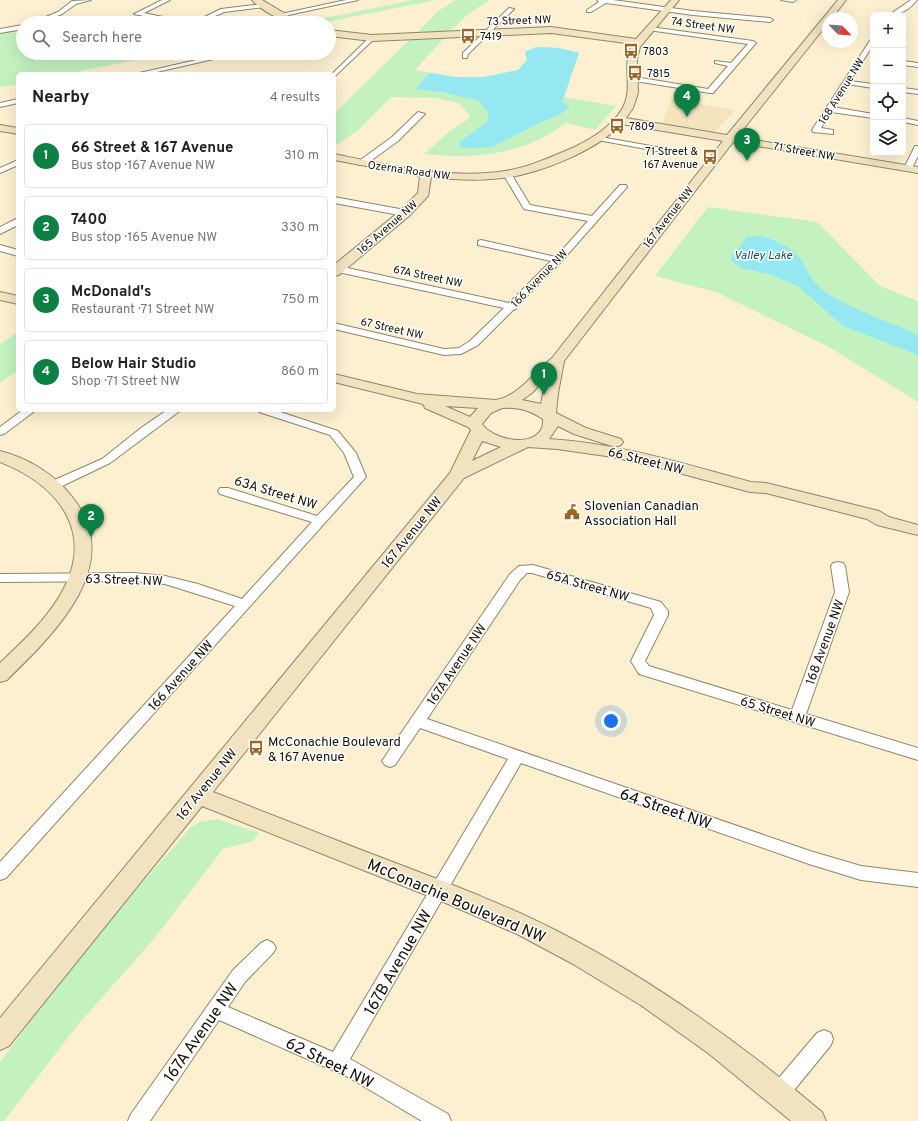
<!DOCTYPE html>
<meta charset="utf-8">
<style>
body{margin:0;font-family:Overpass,sans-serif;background:#f6f6f6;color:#202124}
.controls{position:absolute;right:12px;top:12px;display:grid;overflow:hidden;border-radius:6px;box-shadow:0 4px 16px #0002}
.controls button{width:36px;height:36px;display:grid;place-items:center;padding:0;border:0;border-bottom:1px solid #e0e0e0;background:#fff;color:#202124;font:20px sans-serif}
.compass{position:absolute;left:822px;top:12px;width:36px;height:36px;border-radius:50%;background:#fff;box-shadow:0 4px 16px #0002;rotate:115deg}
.you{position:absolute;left:611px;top:721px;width:14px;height:14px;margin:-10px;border:3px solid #fff;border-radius:50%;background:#1a73e8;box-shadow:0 0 0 6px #1a73e833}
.badge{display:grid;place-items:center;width:26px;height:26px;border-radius:50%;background:#0b8043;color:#fff;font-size:13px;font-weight:700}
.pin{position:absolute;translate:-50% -33px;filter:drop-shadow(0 1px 2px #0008)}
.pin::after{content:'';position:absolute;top:21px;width:14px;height:12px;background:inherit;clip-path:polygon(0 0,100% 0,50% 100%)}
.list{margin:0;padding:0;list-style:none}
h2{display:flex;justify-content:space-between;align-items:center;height:52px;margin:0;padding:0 16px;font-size:17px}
h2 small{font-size:13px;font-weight:400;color:#757577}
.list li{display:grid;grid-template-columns:26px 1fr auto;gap:12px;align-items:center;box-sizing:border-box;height:64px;margin:0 8px 8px;padding:0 8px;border:1px solid #e0e0e0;border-radius:6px}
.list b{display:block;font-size:15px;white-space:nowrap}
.list p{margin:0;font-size:13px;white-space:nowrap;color:#757577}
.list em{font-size:13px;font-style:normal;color:#757577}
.icon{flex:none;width:22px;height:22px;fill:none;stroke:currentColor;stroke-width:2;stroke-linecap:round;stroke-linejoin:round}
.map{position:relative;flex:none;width:918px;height:1121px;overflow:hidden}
.search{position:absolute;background:#fff;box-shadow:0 4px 16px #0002;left:16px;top:16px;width:320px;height:44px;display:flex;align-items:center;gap:10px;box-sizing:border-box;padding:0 14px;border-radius:22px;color:#757577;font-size:15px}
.panel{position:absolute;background:#fff;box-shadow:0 4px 16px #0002;left:16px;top:72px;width:320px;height:340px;border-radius:6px}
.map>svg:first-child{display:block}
.built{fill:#f4e4be}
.green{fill:#c3f1c0}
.water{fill:#95e8f2}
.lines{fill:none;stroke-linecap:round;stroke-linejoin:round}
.street-casing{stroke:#918569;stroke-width:2}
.secondary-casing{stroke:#918569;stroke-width:2}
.street{fill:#fff;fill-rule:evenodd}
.secondary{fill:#f1e2c0;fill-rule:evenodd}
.labels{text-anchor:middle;stroke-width:3;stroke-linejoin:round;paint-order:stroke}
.far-street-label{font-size:11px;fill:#130f05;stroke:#fff}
.far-poi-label{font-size:11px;fill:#130f05;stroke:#fff;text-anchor:start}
.far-water-label{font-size:12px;font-style:italic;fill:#0a555d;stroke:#fff}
.street-label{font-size:13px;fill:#130f05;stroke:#fff}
.poi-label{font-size:13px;fill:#130f05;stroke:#fff;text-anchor:start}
.near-street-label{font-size:16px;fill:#130f05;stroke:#fff}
</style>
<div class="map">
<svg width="918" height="1121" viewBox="0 0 918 1121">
<rect width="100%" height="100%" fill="#fdf0d1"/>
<path class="built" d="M672,99L735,110L715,132L662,123Z"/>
<g class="green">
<path d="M413,0H436L322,23L305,22Z"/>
<path d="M456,0H489L467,15L449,32L416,34L437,12Z"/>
<path d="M23,28V53H170L66,74H18V84L0,87V32Z"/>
<path d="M444,38L415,70L455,77H484L518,70L527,60L525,52C544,43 559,48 579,53L564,97L616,106L595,130L566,123C521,156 477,159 424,154L449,132L471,117L459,103L436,98L391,97L358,130L334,147V114L409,40Z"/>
<path d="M708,207L817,222L880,286L918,301V402L829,347L716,292L655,276Z"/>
<path d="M18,332V370L0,383V344Z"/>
<path d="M217,819L259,833L253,841L223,849L153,940L76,1027L4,1121H0V1062L80,955L190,828L199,822Z"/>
</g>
<g class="water">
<path d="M536,47L558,48L579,53L562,102L569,107L561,114L544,121L492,147L472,148L459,147L460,142L487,122L489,112L477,100L442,92L415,89L430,73L455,77H484L518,70L527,60L525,52Z"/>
<path d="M762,236C776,241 790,246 799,257C807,268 812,283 824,291C849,309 889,321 918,335V355L843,326L798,286L769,274L741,268L730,260L747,237Z"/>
</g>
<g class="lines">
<g class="street-casing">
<g id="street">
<path d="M91,0L76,4L62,14L40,23H31L58,12L72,1Z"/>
<path d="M162,0H170L144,13L191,23H177L134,14Z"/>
<path d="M346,0H358L279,17L276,15Z"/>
<path d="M597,0H613L693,11L770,18L773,20L770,22L693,15L606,3L591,12H587V10L599,2Z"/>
<path d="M781,0H796L793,2Z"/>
<path d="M911,0H917C910,9 900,15 889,15Z"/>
<path d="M263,4L266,6L265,7L224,12L200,23H192L221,9Z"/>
<path d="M509,8L514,9L468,54L467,58H463V53Z"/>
<path d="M23,25V29L0,33V29Z"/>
<path d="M650,27L753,41L756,43L713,93H710L635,81L631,79L635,77L708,89L728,66L715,63V61L731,63L748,44L648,30L647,29Z"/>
<path d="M370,37L375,38L334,77V74H332Z"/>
<path d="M873,38V45L850,81L873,84V88L847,84L833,107L873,114V118L831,112L821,128L833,130V134L813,132L812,130L871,39Z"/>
<path d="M227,53H240L148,74H135Z"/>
<path d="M265,53H273L275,55L272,57Z"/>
<path d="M903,61L918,63V67L903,65Z"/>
<path d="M903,88L918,90V94L903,92Z"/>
<path d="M18,99V103L0,107V103Z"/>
<path d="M418,112L425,114L398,141L365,165H359V161L392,137Z"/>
<path d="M903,118L918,121V125L903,122Z"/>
<path d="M595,136L662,148L666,150L662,152L598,140L594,138Z"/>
<path d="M915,146H918V156L911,170H905L904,168Z"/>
<path d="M18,160V165L0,173V168Z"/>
<path d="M504,172H510L530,205L592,216L620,185H626L627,187L561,262L517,306L516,309L513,310L478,345L461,354L444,355L334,329V323L444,349L459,348L470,341L504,308L338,272L335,271L334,268L338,266L509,303L551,261L478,245V241L481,240L556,257L588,221L524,209L503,174Z"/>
<path d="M334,197L405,210L409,213L405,216L334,203Z"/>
<path d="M18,218V225L0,234V227Z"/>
<path d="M0,245L18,250V256L0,251Z"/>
<path d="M23,410H36L4,434L0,435V427Z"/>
<path d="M167,410H181L110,463L58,488L54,489L48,485L50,482L102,459L141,428Z"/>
<path d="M257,410H274L338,431L356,453L366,477L6,878L0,880V862L235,606L165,584L134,581L0,582V574L134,573L165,576L198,584L242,599L312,522L220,494L218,491L220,488H228L317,516L354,477L344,453L330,435L259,412Z"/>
<path d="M838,562L843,563L845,566L849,592L806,714L918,748V760L639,674L631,661L654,615L651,608L532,573H527L520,580L427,719L810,851L861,866L918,873V887L861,880L809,864L521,763L350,1059L448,1114L451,1121H422L348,1077L219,1020L150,1121H128L131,1114L233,970L261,943L267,940L273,943L276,948L273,953L245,982L228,1007L333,1052L508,759L420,728L395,765L390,767L385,765L382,761L510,574L519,566L533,565L661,602L668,611V615L645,661L649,666L792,710L835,592L831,566L833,563Z"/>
<path d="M824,1030L831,1033L833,1039L831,1045L786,1100L779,1102L772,1100L769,1093L772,1086L817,1033Z"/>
</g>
</g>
<g class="secondary-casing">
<g id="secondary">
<path d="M252,0H262L301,23C284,23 264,13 252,0Z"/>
<path d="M671,0H679L640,47L637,59L638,93L633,108L626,118L727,135L838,0H846L832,18H828V23L737,137L918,167V173L733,142L564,361L558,393L556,413L586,428L621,439L623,442L621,445L615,447L574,434L558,426L549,439C618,443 685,464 751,482L766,483L879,511L889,517L918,525V535L877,525L867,519L766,493L750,492L664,469L613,457L557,449L528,447L464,478L213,792C270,814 327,837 385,859C442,881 500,902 555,930C651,979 739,1042 822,1112L826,1121H791L708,1053L642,1006L573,964L519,935L441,901L202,806L9,1046L0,1050V1018L450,473L471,430L468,427L425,408L423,404L334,382V374L417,394L496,400C519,396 534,372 552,358L723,141L621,124C598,150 537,175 502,178C479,181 455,180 431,177L428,196L409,216L339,275L334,276V265L401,210L418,193L420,176L334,160V154C389,165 449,180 505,171C525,168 544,160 563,152C585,143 610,129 622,109C635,88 620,63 633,44L551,33L372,41L329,36V30L372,35L551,27L636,39ZM546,378L541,404L522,400L532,393ZM445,406L478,408L470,417ZM502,408C519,407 529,410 543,419C543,421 543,426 542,428C532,449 492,439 482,424L491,413ZM482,441L501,447L472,461Z"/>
<path d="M0,125L18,128V134L0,131Z"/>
<path d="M0,292L18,296V304L0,300Z"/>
<path d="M0,451C28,458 56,475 73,498C126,565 54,634 7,680L0,682V663C21,643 44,622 59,597C97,535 61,486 0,462Z"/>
</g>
</g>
<use href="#street" class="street"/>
<use href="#secondary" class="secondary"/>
</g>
<defs>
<g id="bus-bare" transform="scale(1.2)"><path d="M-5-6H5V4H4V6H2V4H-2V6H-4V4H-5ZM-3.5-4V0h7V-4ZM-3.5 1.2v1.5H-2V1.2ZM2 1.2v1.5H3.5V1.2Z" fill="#9d6422" stroke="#fff" stroke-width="2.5" paint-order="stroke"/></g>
<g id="civic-bare" transform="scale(1.2)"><path d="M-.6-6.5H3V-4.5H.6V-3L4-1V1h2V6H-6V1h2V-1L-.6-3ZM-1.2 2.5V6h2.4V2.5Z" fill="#9d6422" stroke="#fff" stroke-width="2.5" paint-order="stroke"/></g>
</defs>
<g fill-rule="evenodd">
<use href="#bus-bare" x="468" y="36"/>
<use href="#bus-bare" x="631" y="51"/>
<use href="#bus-bare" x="635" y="73"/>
<use href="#bus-bare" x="617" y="126"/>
<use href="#bus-bare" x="710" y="157"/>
<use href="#civic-bare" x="572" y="512"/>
<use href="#bus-bare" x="256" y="748"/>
</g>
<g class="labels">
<g class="far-street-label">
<text transform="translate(519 20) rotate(-2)" y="4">73 Street NW</text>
<text transform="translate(703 25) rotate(8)" y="4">74 Street NW</text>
<text transform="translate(841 91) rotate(-58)" y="4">168 Avenue NW</text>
<text transform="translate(804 151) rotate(10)" y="4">71 Street NW</text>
<text transform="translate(409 170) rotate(8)" y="4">Ozerna Road NW</text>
<text transform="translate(668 217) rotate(-52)" y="4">167 Avenue NW</text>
<text transform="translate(387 227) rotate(-41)" y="4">165 Avenue NW</text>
<text transform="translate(428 276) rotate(12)" y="4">67A Street NW</text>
<text transform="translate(539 278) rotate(-46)" y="4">166 Avenue NW</text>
<text transform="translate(392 328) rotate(13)" y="4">67 Street NW</text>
</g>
<g class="far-poi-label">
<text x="480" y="40">7419</text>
<text x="643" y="55">7803</text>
<text x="647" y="77">7815</text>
<text x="629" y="130">7809</text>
<text x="698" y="155" text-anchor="end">71 Street &amp;<tspan x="698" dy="13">167 Avenue</tspan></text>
</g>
<g class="far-water-label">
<text x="763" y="259">Valley Lake</text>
</g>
<g class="street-label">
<text transform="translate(646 460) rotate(14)" y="5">66 Street NW</text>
<text transform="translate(276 492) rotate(17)" y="5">63A Street NW</text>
<text transform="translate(411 532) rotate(-51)" y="5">167 Avenue NW</text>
<text transform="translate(124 579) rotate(2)" y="5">63 Street NW</text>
<text transform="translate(588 585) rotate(16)" y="5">65A Street NW</text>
<text transform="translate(824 642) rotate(-70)" y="5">168 Avenue NW</text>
<text transform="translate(456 664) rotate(-56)" y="5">167A Avenue NW</text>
<text transform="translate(180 675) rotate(-48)" y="5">166 Avenue NW</text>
<text transform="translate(778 711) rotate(17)" y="5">65 Street NW</text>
<text transform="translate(206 784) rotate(-51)" y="5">167 Avenue NW</text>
</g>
<g class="poi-label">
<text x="584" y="510">Slovenian Canadian<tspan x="584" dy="15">Association Hall</tspan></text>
<text x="268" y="746">McConachie Boulevard<tspan x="268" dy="15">&amp; 167 Avenue</tspan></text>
</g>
<g class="near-street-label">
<text transform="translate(666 808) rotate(19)" y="6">64 Street NW</text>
<text transform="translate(457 900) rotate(23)" y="6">McConachie Boulevard NW</text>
<text transform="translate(397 962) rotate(-60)" y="6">167B Avenue NW</text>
<text transform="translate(200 1032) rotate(-55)" y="6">167A Avenue NW</text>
<text transform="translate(330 1062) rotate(26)" y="6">62 Street NW</text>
</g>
</g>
</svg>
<div class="controls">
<button>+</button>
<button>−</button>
<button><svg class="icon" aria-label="locate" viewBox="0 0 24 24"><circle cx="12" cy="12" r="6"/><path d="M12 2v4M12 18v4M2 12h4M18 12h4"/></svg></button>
<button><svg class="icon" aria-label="layers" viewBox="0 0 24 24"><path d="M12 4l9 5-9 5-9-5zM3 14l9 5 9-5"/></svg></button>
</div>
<svg class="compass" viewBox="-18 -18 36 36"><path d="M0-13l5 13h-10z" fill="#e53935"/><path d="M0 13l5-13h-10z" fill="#757577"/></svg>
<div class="you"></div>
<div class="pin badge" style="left:544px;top:395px">1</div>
<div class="pin badge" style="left:91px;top:537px">2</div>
<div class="pin badge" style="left:747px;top:161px">3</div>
<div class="pin badge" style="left:687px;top:117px">4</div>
<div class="search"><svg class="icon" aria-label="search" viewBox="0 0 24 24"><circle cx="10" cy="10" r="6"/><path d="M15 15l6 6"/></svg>Search here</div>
<section class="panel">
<h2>Nearby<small>4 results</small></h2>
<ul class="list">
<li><span class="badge">1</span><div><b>66 Street &amp; 167 Avenue</b><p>Bus stop · 167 Avenue NW</p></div><em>310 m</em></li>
<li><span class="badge">2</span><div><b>7400</b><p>Bus stop · 165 Avenue NW</p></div><em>330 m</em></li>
<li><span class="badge">3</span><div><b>McDonald's</b><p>Restaurant · 71 Street NW</p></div><em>750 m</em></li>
<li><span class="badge">4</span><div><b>Below Hair Studio</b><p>Shop · 71 Street NW</p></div><em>860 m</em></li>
</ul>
</section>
</div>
